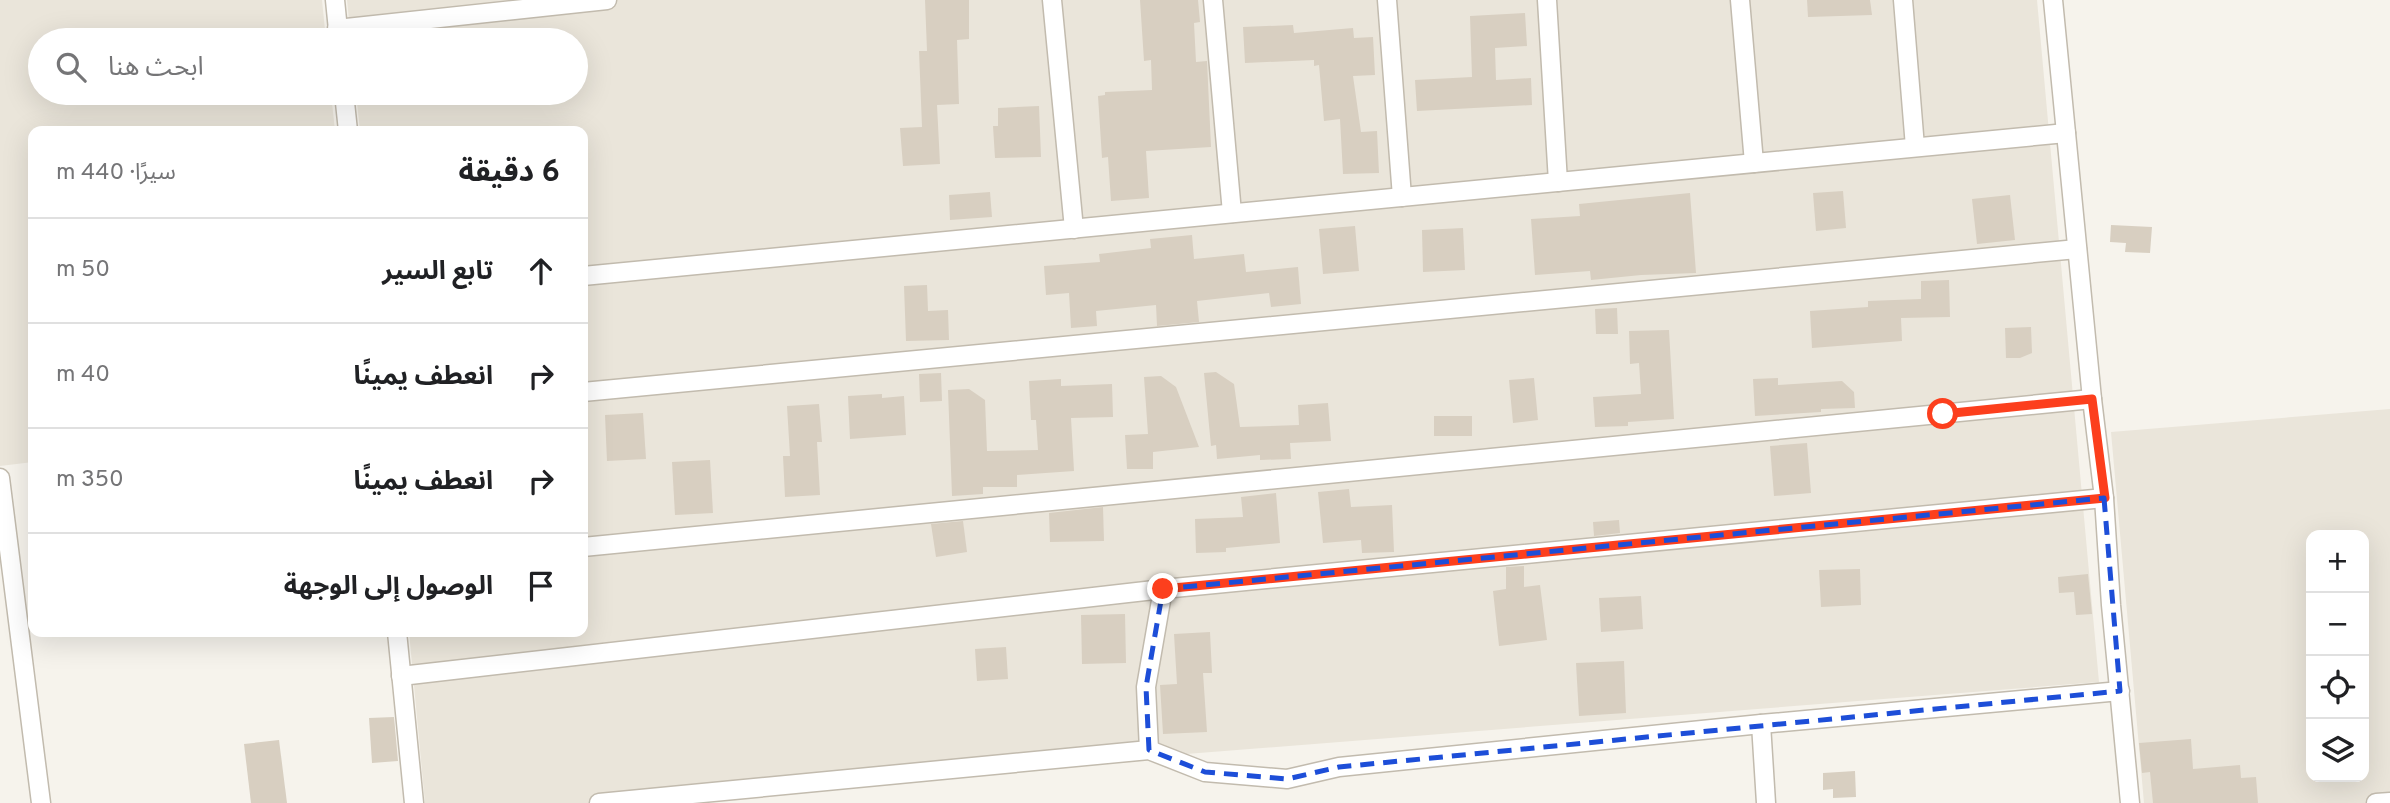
<!DOCTYPE html>
<html lang="ar">
<meta charset="utf-8">
<style>
body{margin:0;font-family:Overpass,"Noto Sans Arabic",sans-serif;background:#f6f6f6;color:#202124;direction:rtl}
.controls{position:absolute;right:21px;bottom:21px;display:grid;overflow:hidden;border-radius:14px;box-shadow:0 7px 28px #0002}
.controls button{width:63px;height:63px;display:grid;place-items:center;padding:0;border:0;border-bottom:2px solid #e0e0e0;background:#fff;color:#202124;font:35px sans-serif}
.stop{position:absolute;width:21px;height:21px;margin:-16px;border:5px solid #fc3f1d;border-radius:50%;background:#fff}
.stop.end{background:#fc3f1d;border-color:#fff;box-shadow:0 2px 7px #0008}
.list{margin:0;padding:0;list-style:none}
h2{display:flex;justify-content:space-between;align-items:center;height:91px;margin:0;padding:0 28px;font-size:30px}
h2 small{font-size:23px;font-weight:400;color:#757577}
.list li{display:grid;grid-template-columns:46px 1fr auto;gap:21px;align-items:center;box-sizing:border-box;height:105px;padding:0 28px;border-top:2px solid #e0e0e0}
.list b{display:block;font-size:26px;white-space:nowrap}
.list em{font-size:23px;font-style:normal;color:#757577}
.icon{flex:none;width:38px;height:38px;fill:none;stroke:currentColor;stroke-width:2;stroke-linecap:round;stroke-linejoin:round}
.map{position:relative;flex:none;width:2390px;height:803px;overflow:hidden;direction:ltr}
.search{position:absolute;background:#fff;box-shadow:0 7px 28px #0002;left:28px;top:28px;width:560px;height:77px;display:flex;align-items:center;gap:18px;box-sizing:border-box;padding:0 24px;border-radius:38px;color:#757577;font-size:26px}
.panel{position:absolute;background:#fff;box-shadow:0 7px 28px #0002;left:28px;top:126px;width:560px;height:511px;border-radius:14px;direction:rtl}
.map>svg:first-child{display:block}
.residential{fill:#eae5da;fill-rule:evenodd}
.building{fill:#d8cfc1}
.lines{fill:none;stroke-linecap:round;stroke-linejoin:round}
.minor-casing{stroke:#c2bbae;stroke-width:21}
.minor{stroke:#fff;stroke-width:18}
.route{stroke:#fc3f1d;stroke-width:9}
.marked{fill:none;stroke:#1d4ed8;stroke-width:5;stroke-dasharray:14 9;stroke-linejoin:round}
</style>
<div class="map">
<svg width="2390" height="803" viewBox="0 0 2390 803">
<rect width="100%" height="100%" fill="#f6f3ec"/>
<g class="residential">
<path d="M0,0H322L326,40H40V93H331L335,131H33V462L0,466Z"/>
<path d="M347,0H2037L2099,682L1148,757L697,803H425L409,632H583V131H360L356,93H576V40H351Z"/>
<path d="M2390,409V803H2144L2111,432ZM2311,535H2364V777H2311Z"/>
</g>
<g class="building">
<path d="M925,0H969V39L957,40L959,104L937,105L940,164L903,166L900,128L922,127L919,51H927Z"/>
<path d="M1140,0H1198L1200,22L1194,23L1196,62L1207,61L1211,147L1146,151L1149,198L1111,201L1108,157L1102,158L1098,96L1105,95V92L1152,90L1151,60L1144,61Z"/>
<path d="M1807,0H1870L1872,15L1808,17Z"/>
<path d="M1525,13L1527,46L1495,48L1496,80L1531,78L1532,105L1417,111L1415,80L1472,77L1470,16Z"/>
<path d="M1293,25L1294,33L1353,28L1354,38L1373,37L1375,75L1353,76L1361,132L1377,131L1379,173L1343,174L1340,119L1324,121L1319,65L1314,66V60L1245,63L1243,27Z"/>
<path d="M1039,106L1041,157L995,158L993,126H998V108Z"/>
<path d="M1843,191L1846,228L1816,231L1813,193Z"/>
<path d="M990,192L992,217L950,220L949,195Z"/>
<path d="M1690,193L1696,273L1641,275L1591,280L1590,271L1535,275L1531,219L1580,216L1579,204Z"/>
<path d="M2010,195L2015,240L1977,244L1972,199Z"/>
<path d="M2111,225L2152,227L2150,253L2125,252L2126,243L2110,242Z"/>
<path d="M1355,226L1359,271L1323,274L1319,229Z"/>
<path d="M1463,228L1465,270L1423,272L1422,230Z"/>
<path d="M1192,235L1194,259L1244,254L1246,272L1298,267L1301,304L1271,307L1269,293L1197,301L1199,322L1157,326L1156,305L1096,311L1097,326L1071,328L1069,293L1046,295L1044,266L1100,262L1099,254L1151,248L1150,239Z"/>
<path d="M1949,280L1950,317L1901,318L1902,341L1812,348L1810,311L1868,307V301L1921,299V281Z"/>
<path d="M927,285L928,311L948,310L949,340L906,341L904,286Z"/>
<path d="M1617,308L1618,334H1596L1595,309Z"/>
<path d="M2031,327L2032,353L2020,358H2006L2005,328Z"/>
<path d="M1669,330L1674,419L1628,422V426L1595,427L1593,397L1641,394L1639,363L1630,364L1629,331Z"/>
<path d="M1216,372L1234,384L1240,427L1299,425L1298,405L1328,403L1331,441L1290,443L1291,459L1260,460V455L1217,459L1216,445L1211,446L1204,373Z"/>
<path d="M941,373L942,401L920,402L919,374Z"/>
<path d="M1161,376L1176,387L1199,447L1153,452V469H1127L1125,435L1148,434L1144,377Z"/>
<path d="M1534,378L1538,420L1513,423L1509,380Z"/>
<path d="M1778,378V385L1842,381L1854,392L1855,408L1821,409V412L1755,416L1753,379Z"/>
<path d="M1061,379V386L1112,384L1113,417L1071,418L1074,471L1017,475V487H983V494L952,496L948,390L969,389L985,400L987,451L1038,450L1036,420H1031L1029,381Z"/>
<path d="M882,394V398L904,396L906,435L850,439L848,396Z"/>
<path d="M819,404L822,442H817L820,495L785,497L783,456H790L787,406Z"/>
<path d="M643,413L646,459L607,461L605,415Z"/>
<rect x="1434" y="416" width="38" height="20"/>
<path d="M1807,443L1811,493L1774,496L1770,446Z"/>
<path d="M710,460L713,513L675,515L672,462Z"/>
<path d="M1349,489L1351,507L1392,505L1394,552L1362,553L1361,540L1323,543L1318,492Z"/>
<path d="M1276,493L1280,543L1226,548V552L1196,553L1195,519L1243,517L1241,497Z"/>
<path d="M1103,507L1104,541L1050,542L1049,513Z"/>
<path d="M1619,520L1620,533L1594,536L1593,522Z"/>
<path d="M963,521L967,552L936,557L931,524Z"/>
<path d="M1524,566V587L1540,585L1547,640L1499,646L1493,591L1506,589V567Z"/>
<path d="M1860,569L1861,605L1821,607L1819,570Z"/>
<path d="M2088,574L2092,614L2076,615L2074,592L2059,593L2058,577Z"/>
<path d="M1641,596L1643,629L1601,632L1599,598Z"/>
<path d="M1125,614L1126,663L1082,664L1081,615Z"/>
<path d="M1210,632L1212,673H1203L1207,732L1163,734L1160,685L1177,684L1174,634Z"/>
<path d="M1006,647L1008,679L977,681L975,649Z"/>
<path d="M1624,661L1626,713L1579,716L1576,663Z"/>
<path d="M394,717L398,761L372,763L369,718Z"/>
<path d="M2191,739L2193,769L2240,765L2241,778L2256,777L2258,803H2153L2150,772L2142,773L2139,743Z"/>
<path d="M279,740L287,803H251L244,744Z"/>
<path d="M1855,771L1856,797L1833,798V789L1823,790V773Z"/>
</g>
<g class="lines">
<g class="minor-casing">
<g id="minor">
<path d="M335,0L339,40"/>
<path d="M1052,0L1074,229"/>
<path d="M1213,0L1232,213"/>
<path d="M1387,0L1402,197"/>
<path d="M1547,0L1558,182"/>
<path d="M1740,0L1754,163"/>
<path d="M1903,0L1915,147"/>
<path d="M2053,0L2092,399L2104,498L2111,605L2130,803"/>
<path d="M337,29L607,0"/>
<path d="M344,93L348,131"/>
<path d="M583,276L2066,133"/>
<path d="M583,392L2077,249"/>
<path d="M0,478L41,803"/>
<path d="M583,547L2092,399"/>
<path d="M397,632L414,803"/>
<path d="M401,676L1163,589L2104,498"/>
<path d="M1761,724L1766,803"/>
<path d="M1149,750L1146,687L1163,589"/>
<path d="M599,803L1149,750L1205,772L1287,779L1339,767L1761,724L2120,691"/>
<path d="M2376,803L2390,802"/>
</g>
</g>
<use href="#minor" class="minor"/>
</g>
<g class="lines">
<path class="route" d="M1163,589L2105,498L2092,399L1943,414"/>
</g>
<path class="marked" d="M2104,498L2120,691L1339,767L1287,779L1205,772L1149,750L1146,687L1163,589Z"/>
</svg>
<div class="controls">
<button>+</button>
<button>−</button>
<button><svg class="icon" aria-label="locate" viewBox="0 0 24 24"><circle cx="12" cy="12" r="6"/><path d="M12 2v4M12 18v4M2 12h4M18 12h4"/></svg></button>
<button><svg class="icon" aria-label="layers" viewBox="0 0 24 24"><path d="M12 4l9 5-9 5-9-5zM3 14l9 5 9-5"/></svg></button>
</div>
<div class="stop" style="left:1943px;top:414px"></div>
<div class="stop end" style="left:1163px;top:589px"></div>
<div class="search"><svg class="icon" aria-label="search" viewBox="0 0 24 24"><circle cx="10" cy="10" r="6"/><path d="M15 15l6 6"/></svg>ابحث هنا</div>
<section class="panel">
<h2>6 دقيقة<small>سيرًا · 440 m</small></h2>
<ul class="list">
<li><svg class="icon" aria-label="ahead" viewBox="0 0 24 24"><path d="M12 20V5M6 11l6-6 6 6"/></svg><div><b>تابع السير</b></div><em>50 m</em></li>
<li><svg class="icon" aria-label="right" viewBox="0 0 24 24"><path d="M7 20v-9h11M14 6l5 5-5 5"/></svg><div><b>انعطف يمينًا</b></div><em>40 m</em></li>
<li><svg class="icon" aria-label="right" viewBox="0 0 24 24"><path d="M7 20v-9h11M14 6l5 5-5 5"/></svg><div><b>انعطف يمينًا</b></div><em>350 m</em></li>
<li><svg class="icon" aria-label="arrive" viewBox="0 0 24 24"><path d="M6 21V4h12l-3 4 3 4H6"/></svg><div><b>الوصول إلى الوجهة</b></div></li>
</ul>
</section>
</div>
